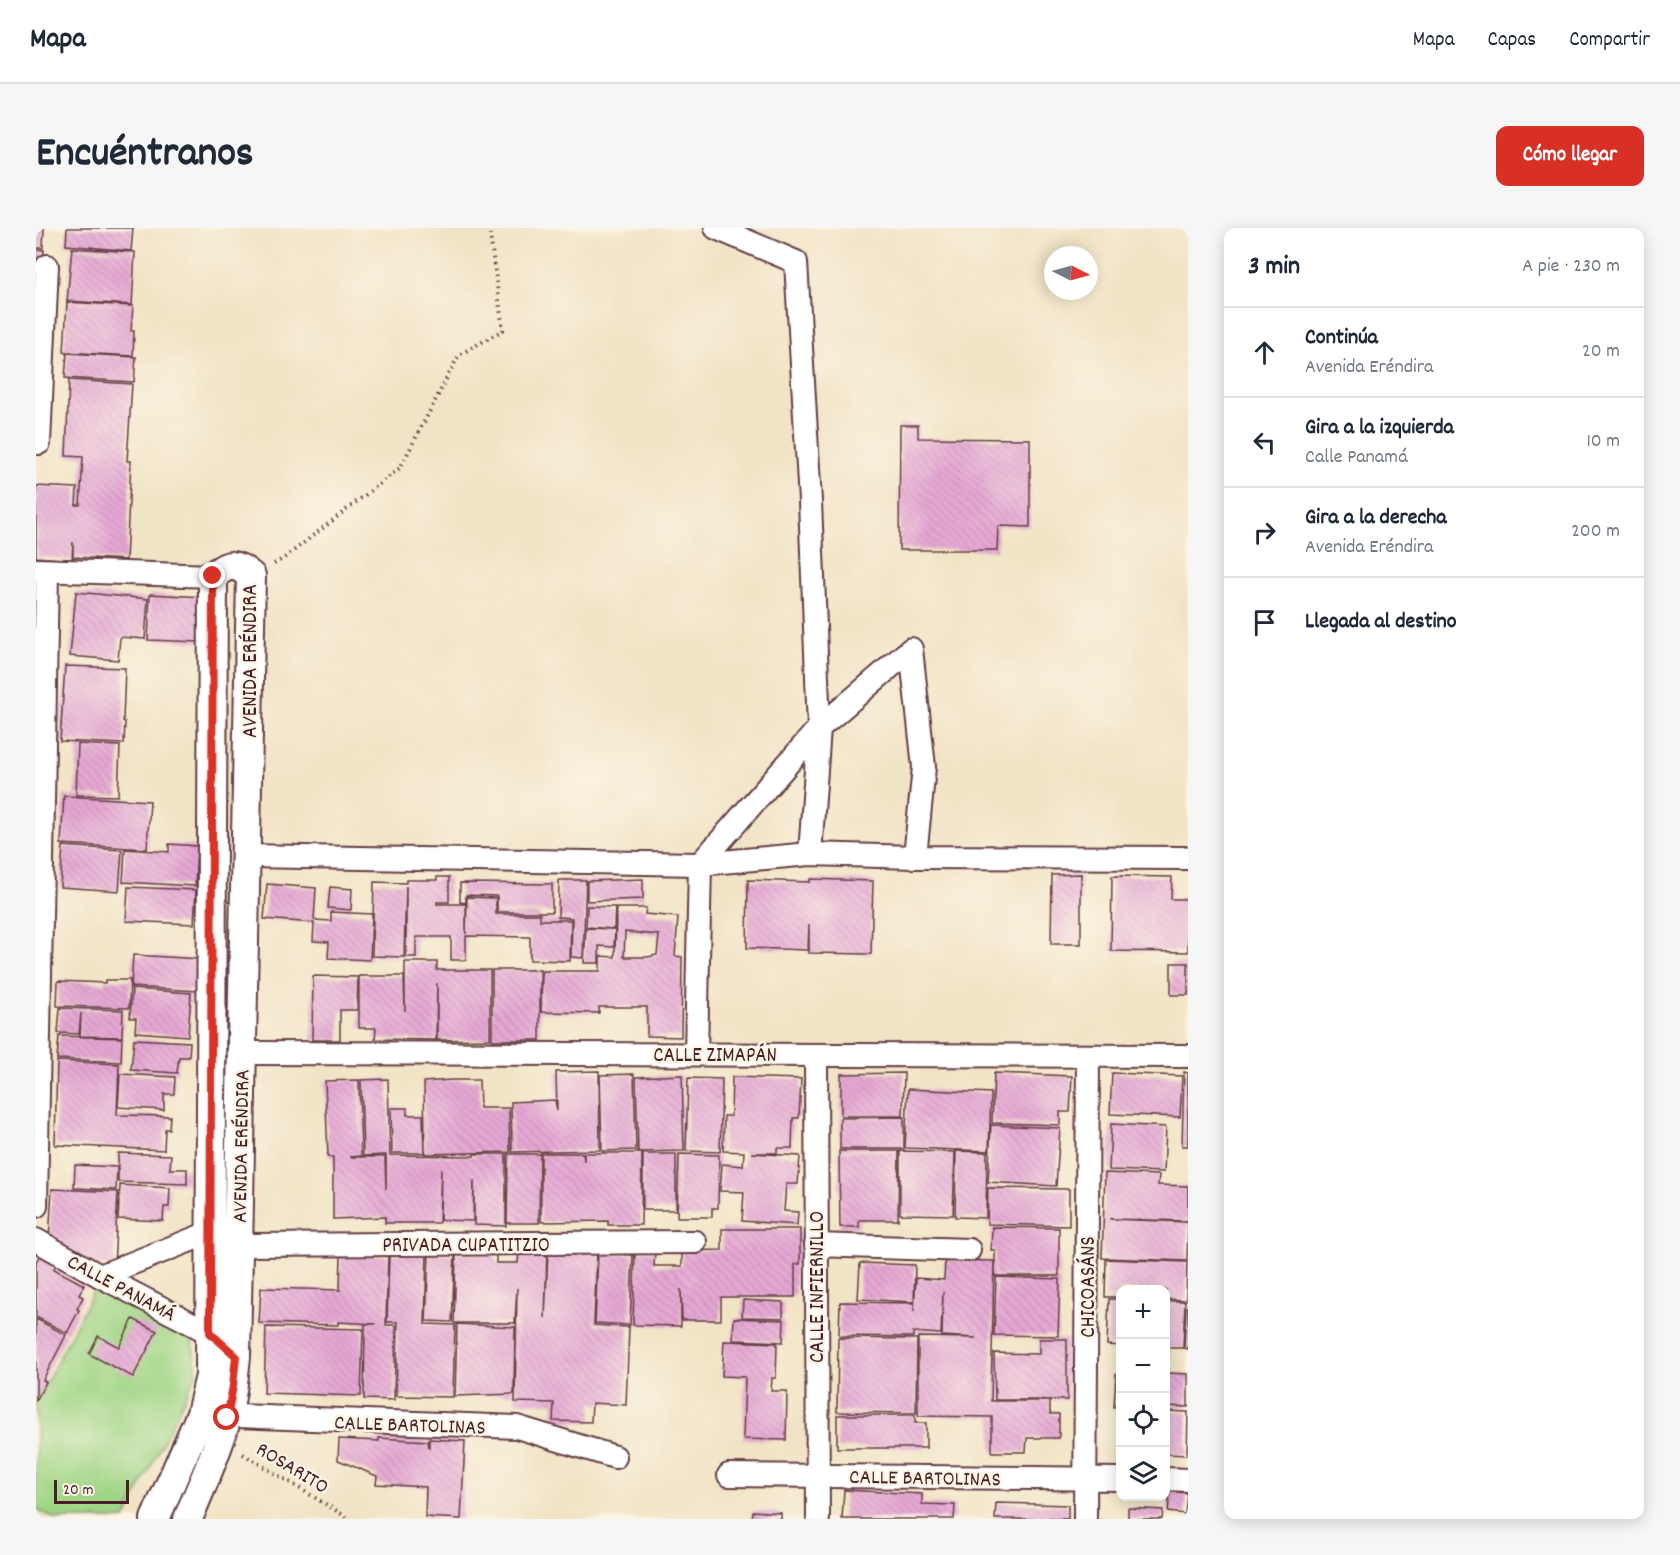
<!DOCTYPE html>
<html lang="es">
<meta charset="utf-8">
<style>
body{margin:0;font-family:Dekko,sans-serif;background:#f6f6f7;color:#1f2937}
.controls{position:absolute;right:18px;bottom:18px;display:grid;overflow:hidden;border-radius:12px;box-shadow:0 3px 15px #0003}
.controls button{width:54px;height:54px;display:grid;place-items:center;padding:0;border:0;border-bottom:2px solid #e0e1e3;background:#fff;color:#1f2937;font:30px sans-serif}
.compass{position:absolute;left:1008px;top:18px;width:54px;height:54px;border-radius:50%;background:#fff;box-shadow:0 3px 15px #0003;rotate:96deg}
.scale{position:absolute;left:18px;bottom:15px;width:75px;box-sizing:border-box;padding-left:6px;border:3px solid #4a1f2b;border-top:0;font-size:16px;line-height:21px;white-space:nowrap;color:#4a1f2b;-webkit-text-stroke:4px #fcf5e5;paint-order:stroke}
.stop{position:absolute;width:18px;height:18px;margin:-14px;border:4px solid #d93025;border-radius:50%;background:#fff}
.stop.end{background:#d93025;border-color:#fff;box-shadow:0 2px 6px #0008}
.list{margin:0;padding:0;list-style:none}
h2{display:flex;justify-content:space-between;align-items:center;height:78px;margin:0;padding:0 24px;font-size:26px}
h2 small{font-size:20px;font-weight:400;color:#747a83}
.list li{display:grid;grid-template-columns:39px 1fr auto;gap:18px;align-items:center;box-sizing:border-box;height:90px;padding:0 24px;border-top:2px solid #e0e1e3}
.list b{display:block;font-size:22px;white-space:nowrap}
.list p{margin:0;font-size:20px;white-space:nowrap;color:#747a83}
.list em{font-size:20px;font-style:normal;color:#747a83}
.icon{flex:none;width:33px;height:33px;fill:none;stroke:currentColor;stroke-width:2;stroke-linecap:round;stroke-linejoin:round}
.map{position:relative;flex:none;width:1152px;height:1291px;overflow:hidden;border-radius:12px}
header{display:flex;align-items:center;gap:36px;box-sizing:border-box;height:84px;padding:0 30px;background:#fff;border-bottom:2px solid #e0e1e3}
header strong{font-size:28px}
nav{display:flex;gap:33px;margin-inline-start:auto;font-size:21px}
.intro{display:flex;align-items:center;justify-content:space-between;box-sizing:border-box;height:144px;padding:0 36px}
h1{margin:0;font-size:42px}
.button{padding:15px 27px;border-radius:12px;background:#d93025;color:#fff;font-size:21px;font-weight:700}
main{display:flex;gap:36px;padding:0 36px}
aside{flex:1;background:#fff;border-radius:12px;box-shadow:0 3px 15px #0003}
.map>svg:first-child{display:block}
.green{fill:#a0d586;stroke:#757a58;stroke-width:1.5}
.building{fill:url(#building-back-hatch);fill-rule:evenodd}
.lines{fill:none;stroke-linecap:round;stroke-linejoin:round}
.minor-casing{stroke:#633c42;stroke-width:26}
.tertiary-casing{stroke:#633c42;stroke-width:32}
.path{stroke:#633c42;stroke-width:4;stroke-dasharray:1.5 4.5;stroke-linecap:butt}
.minor{stroke:#fff;stroke-width:22}
.tertiary{stroke:#fff;stroke-width:28}
.route{stroke:#d93025;stroke-width:8}
.labels{text-anchor:middle;stroke-width:5;stroke-linejoin:round;paint-order:stroke}
.street-label{font-size:21px;fill:#4a1f2b;stroke:#fcf5e5}
</style>
<header>
<strong>Mapa</strong>
<nav><a>Mapa</a><a>Capas</a><a>Compartir</a></nav>
</header>
<div class="intro"><h1>Encuéntranos</h1><a class="button">Cómo llegar</a></div>
<main>
<div class="map">
<svg width="1152" height="1291" viewBox="0 0 1152 1291">
<defs>
<pattern id="building-back-hatch" width="6" height="6" patternUnits="userSpaceOnUse" patternTransform="scale(1.5)"><rect width="6" height="6" fill="#e5a7d4"/><path d="M-1 5l2 2M0 0l6 6M5-1l2 2" fill="none" stroke="#c68fb6"/></pattern>
</defs>
<rect width="100%" height="100%" fill="#fcf5e5"/>
<filter id="ink" filterUnits="userSpaceOnUse"><feTurbulence type="fractalNoise" baseFrequency=".0167" numOctaves="2"/><feDisplacementMap in="SourceGraphic" scale="12" xChannelSelector="R" yChannelSelector="G"/><feConvolveMatrix kernelMatrix="1 2 1 2 8 2 1 2 1" color-interpolation-filters="sRGB"/></filter>
<filter id="wash" filterUnits="userSpaceOnUse"><feTurbulence type="fractalNoise" baseFrequency=".008" numOctaves="4" result="noise"/><feDisplacementMap in="SourceGraphic" scale="24" xChannelSelector="R" yChannelSelector="G"/><feGaussianBlur stdDeviation="1.35" result="paint"/><feColorMatrix in="noise" values="0 0 0 0 0 0 0 0 0 0 0 0 0 0 0 0 0 1.4 0 .05"/><feComposite in="paint" operator="in"/></filter>
<g filter="url(#wash)">
<rect width="100%" height="100%" fill="#f1e3c5"/>
<path class="green" d="M59,1060L156,1111L161,1145L89,1291H19L0,1281V1175Z"/>
<g id="blocks">
<g class="building">
<path d="M0,0H8L7,20H0Z"/>
<path d="M31,0H97L95,23L30,17Z"/>
<path d="M36,20L99,24L96,77L31,73Z"/>
<path d="M0,22H8L6,47L0,46Z"/>
<path d="M31,74L97,78L95,103H98L97,128L28,124Z"/>
<path d="M31,125L100,129L98,154L29,150Z"/>
<path d="M33,152L96,156L91,233H95L90,332L37,329V314L36,332L0,329V258L41,260L40,277H44L47,229L30,228Z"/>
<path d="M864,197H882V210L994,211V299L962,298L961,322H863Z"/>
<path d="M40,364L112,371L109,411L84,409L82,432L34,428Z"/>
<path d="M114,366L167,369L165,414L112,412Z"/>
<path d="M29,438L89,440L87,493L89,494L88,516L24,513Z"/>
<path d="M42,516L84,518L82,568L40,567Z"/>
<path d="M28,568L114,573L111,621L25,616Z"/>
<path d="M133,616L161,618L159,658L87,654L89,621L133,624Z"/>
<path d="M27,618L86,622L83,663L24,659Z"/>
<path d="M1045,646V716H1015L1016,647Z"/>
<path d="M1076,648L1136,649L1135,671H1152V724L1075,723Z"/>
<path d="M401,649H413V674H401V676H430V706L431,669L460,670V686H504V692H535L534,733L494,732V709L430,708V732H415V709H380V729H370V658L368,729L336,728L338,654L370,655V652H401Z"/>
<path d="M607,651V671L551,673V653Z"/>
<path d="M774,651L837,653L835,726L773,725V697L772,722L711,720L712,652L774,654Z"/>
<path d="M523,652H550L547,730L535,729L536,690L522,689Z"/>
<path d="M424,655L516,656V684H461V668L430,667V675L424,674Z"/>
<path d="M231,656L280,660L278,692L295,693V684L336,686L334,732L292,730L293,714L277,713L278,695L228,691Z"/>
<path d="M92,659L160,662L158,696L90,693Z"/>
<path d="M294,659L316,661L315,682L292,680Z"/>
<path d="M551,678L579,679L578,701L550,699Z"/>
<path d="M580,680H610L609,686L642,689L639,728L646,729L645,809L611,808V779H563V785L505,784L506,743H564V728L579,729ZM589,704L623,707L621,727L612,729H588Z"/>
<path d="M550,700L579,701L578,719L563,718V735H548Z"/>
<path d="M97,727L164,731L162,763L95,759Z"/>
<path d="M369,734H401V742H454V811L401,812V755L400,812L339,811L340,800H323V748H368L369,783Z"/>
<rect x="1135" y="735" width="17" height="32"/>
<rect x="456" y="742" width="48" height="70"/>
<path d="M277,748L322,749L321,782H304V812H276Z"/>
<path d="M69,752H94L93,780L21,778L22,753L69,755Z"/>
<path d="M96,761L155,765L152,808L99,804L100,790H94Z"/>
<path d="M24,780L87,782L86,809L44,808L45,785L43,806L22,805Z"/>
<path d="M23,808L86,810L85,834L21,831Z"/>
<path d="M98,811L154,814L153,829H143L141,845L95,842Z"/>
<path d="M21,833L83,836L81,887L134,888L133,901H129L128,922L19,917Z"/>
<path d="M563,843L564,922L476,924L475,874L519,872L521,883L520,844Z"/>
<path d="M1148,844L1152,845V918H1146Z"/>
<path d="M868,845L867,888H805V846Z"/>
<path d="M958,845L1036,848L1034,884H1024V897L956,895Z"/>
<path d="M1076,845L1146,848L1144,889L1074,886Z"/>
<path d="M84,846L139,849L138,866H128V882L82,879Z"/>
<path d="M598,846L600,922L566,923L564,847Z"/>
<path d="M646,847L648,923L602,924L600,849Z"/>
<path d="M696,849L765,851L763,890H757L756,920H741V925H715L764,928L762,956H750L748,983L762,984L761,997L706,993L708,964L684,963L686,936L707,938L708,924L687,923L688,888H695Z"/>
<path d="M652,850L686,851L684,924L650,923Z"/>
<path d="M352,851L354,927L438,928V926H470V998L438,997V952L437,993L404,992L405,940L403,995H349V989L297,991V929H292L289,853L323,852L325,928L314,929H349L350,961V927L327,928L325,852Z"/>
<path d="M415,852H443L444,880H473L474,924L389,926L388,854Z"/>
<path d="M872,861L955,865L953,923L869,920Z"/>
<path d="M355,880H371V887H387L388,925H356Z"/>
<path d="M868,889V921H804V890Z"/>
<path d="M1075,896L1130,899L1128,944L1073,942Z"/>
<path d="M955,897L1024,900L1020,958L952,954Z"/>
<path d="M803,923H863L862,992H823V999H804Z"/>
<path d="M864,923L919,924L917,987L864,986Z"/>
<path d="M920,923L951,924L950,990L919,989Z"/>
<path d="M82,925L135,927L134,941H151V956L82,954Z"/>
<path d="M505,925H547L548,933V925H606L605,997H572V993L505,994Z"/>
<path d="M472,926H504L503,995H471Z"/>
<rect x="607" y="926" width="33" height="56"/>
<path d="M643,926L683,927L682,980H676V989H641Z"/>
<path d="M39,937L81,939L80,962L38,960Z"/>
<path d="M1069,945L1123,947L1122,957L1152,958V993L1074,991L1152,994L1151,1033L1066,1030Z"/>
<path d="M84,957L134,960L133,979H128L127,993L82,991Z"/>
<path d="M952,960L1033,961V998L951,996Z"/>
<path d="M16,961L82,964L78,1038L56,1037L13,1012Z"/>
<path d="M956,999L1023,1000V1048H959V1022H955Z"/>
<path d="M686,1001H764V1036H759V1069H685V1092H646L645,1061V1098L597,1097L599,1022L619,1023L618,1038H646V1023L686,1022Z"/>
<path d="M512,1022L561,1024L558,1097L593,1099L590,1177L556,1175L555,1194L517,1193L518,1175L479,1174L481,1060L479,1095H418L420,1025L460,1027V1035H482L483,1024L511,1025L509,1090Z"/>
<path d="M562,1025L597,1027L594,1097L559,1095Z"/>
<path d="M353,1026L391,1027L389,1096L419,1097L417,1169L360,1168L362,1094H351Z"/>
<path d="M393,1026L419,1027L416,1094L390,1093Z"/>
<path d="M4,1027L20,1035L18,1041L48,1057L43,1067L47,1069L41,1081L43,1082L31,1105L0,1089V1034Z"/>
<path d="M305,1027L352,1028L350,1097H360L358,1172L328,1171L329,1096H340L302,1094V1097L223,1095L225,1060L304,1062Z"/>
<path d="M1070,1031L1151,1034L1150,1072L1130,1071V1062H1084V1069H1069Z"/>
<path d="M909,1032L958,1033L955,1173H1014V1186H1023V1210H991L990,1224H956V1189L882,1188V1109L940,1110L906,1108L907,1064L905,1106L877,1104V1109L803,1108L804,1074L878,1075V1083L880,1050L908,1052Z"/>
<path d="M824,1035L879,1037L878,1074L822,1071Z"/>
<path d="M960,1049L1024,1051L1022,1108L958,1107Z"/>
<path d="M1073,1071H1084V1118L1071,1117Z"/>
<path d="M707,1072L747,1074V1090L706,1089Z"/>
<path d="M1130,1073H1149L1147,1120H1130Z"/>
<path d="M1150,1079H1152V1121L1148,1120Z"/>
<path d="M698,1090L748,1092L747,1114L697,1112Z"/>
<path d="M0,1091L30,1107L7,1152L10,1154L0,1173Z"/>
<path d="M97,1091L121,1103L97,1149L53,1126L62,1108L83,1119Z"/>
<path d="M421,1096L479,1099L478,1166L419,1168Z"/>
<path d="M230,1099L327,1101L325,1168L228,1165Z"/>
<path d="M802,1110L881,1111L880,1185L801,1184Z"/>
<path d="M1003,1111H1031V1172H959L958,1125L1003,1126Z"/>
<path d="M688,1113L741,1115L740,1150H736L735,1163H751L750,1212L707,1211L709,1149L686,1148Z"/>
<path d="M1132,1145L1152,1146V1179L1130,1178Z"/>
<path d="M1080,1146L1084,1147V1179H1078Z"/>
<path d="M1130,1183L1152,1184L1151,1227L1130,1226Z"/>
<path d="M801,1187H879V1195H890V1220H801Z"/>
<path d="M343,1210L392,1213L393,1220V1211L429,1213L425,1291L389,1289L390,1259L340,1256L341,1248L302,1232L303,1211L343,1213Z"/>
<path d="M808,1262L886,1266V1276L919,1277L918,1291H806Z"/>
<path d="M1134,1263L1151,1265L1149,1286L1132,1284Z"/>
<path d="M960,1275L1032,1277V1291H959Z"/>
<path d="M1092,1280L1127,1282L1126,1291H1092Z"/>
<path d="M717,1283L745,1285V1291H716Z"/>
</g>
</g>
</g>
<g filter="url(#ink)">
<use href="#blocks" fill-opacity="0" stroke="#633c42" stroke-width="1.5"/>
<g class="lines">
<g class="minor-casing">
<g id="minor">
<path d="M3,215L11,38"/>
<path d="M0,342L177,348"/>
<path d="M774,626L783,500L875,421L888,539L879,629"/>
<path d="M210,628L664,636L774,626L879,629L1152,630"/>
<path d="M205,825L1152,828"/>
<path d="M660,826L664,636L783,500L774,273L760,34L680,0"/>
<path d="M780,827L782,1291"/>
<path d="M0,978L11,343"/>
<path d="M0,1012L64,1048L174,1105L185,1115"/>
<path d="M202,1017L659,1014"/>
<path d="M780,1017L933,1022"/>
<path d="M64,1048L175,1004"/>
<path d="M176,1187L481,1199L579,1229"/>
<path d="M693,1247L1084,1251"/>
<path d="M1130,1251L1152,1252"/>
<path d="M1049,1291L1052,828"/>
</g>
</g>
<g class="tertiary-casing">
<path id="tertiary" d="M119,1291L165,1186L174,1148L177,348C193,334 200,335 215,348L200,1128C198,1149 196,1171 190,1192C181,1226 165,1258 152,1291"/>
</g>
<g class="path">
<path d="M238,336L247,331L364,240L423,127L467,102L453,0"/>
<path d="M207,1226L314,1291"/>
</g>
<use href="#minor" class="minor"/>
<use href="#tertiary" class="tertiary"/>
</g>
</g>
<g class="lines" filter="url(#ink)">
<path class="route" d="M177,348L174,1105L200,1128L197,1158L191,1190"/>
</g>
<g class="labels">
<g class="street-label">
<text transform="translate(213 433) rotate(-90)" y="7">AVENIDA ERÉNDIRA</text>
<text x="679" y="833">CALLE ZIMAPÁN</text>
<text transform="translate(204 918) rotate(-89)" y="7">AVENIDA ERÉNDIRA</text>
<text x="430" y="1023">PRIVADA CUPATITZIO</text>
<text transform="translate(86 1059) rotate(28)" y="7">CALLE PANAMÁ</text>
<text transform="translate(780 1059) rotate(-90)" y="7">CALLE INFIERNILLO</text>
<text transform="translate(1051 1059) rotate(-90)" y="7">CHICOASÁNS</text>
<text transform="translate(374 1196) rotate(2)" y="7">CALLE BARTOLINAS</text>
<text transform="translate(257 1239) rotate(31)" y="7">ROSARITO</text>
<text transform="translate(889 1249) rotate(1)" y="7">CALLE BARTOLINAS</text>
</g>
</g>
</svg>
<div class="controls">
<button>+</button>
<button>−</button>
<button><svg class="icon" aria-label="locate" viewBox="0 0 24 24"><circle cx="12" cy="12" r="6"/><path d="M12 2v4M12 18v4M2 12h4M18 12h4"/></svg></button>
<button><svg class="icon" aria-label="layers" viewBox="0 0 24 24"><path d="M12 4l9 5-9 5-9-5zM3 14l9 5 9-5"/></svg></button>
</div>
<svg class="compass" viewBox="-18 -18 36 36"><path d="M0-13l5 13h-10z" fill="#e53935"/><path d="M0 13l5-13h-10z" fill="#747a83"/></svg>
<div class="scale">20 m</div>
<div class="stop" style="left:191px;top:1190px"></div>
<div class="stop end" style="left:177px;top:348px"></div>
</div>
<aside>
<h2>3 min<small>A pie · 230 m</small></h2>
<ul class="list">
<li><svg class="icon" aria-label="ahead" viewBox="0 0 24 24"><path d="M12 20V5M6 11l6-6 6 6"/></svg><div><b>Continúa</b><p>Avenida Eréndira</p></div><em>20 m</em></li>
<li><svg class="icon" aria-label="left" viewBox="0 0 24 24"><path d="M17 20v-9H6M10 6l-5 5 5 5"/></svg><div><b>Gira a la izquierda</b><p>Calle Panamá</p></div><em>10 m</em></li>
<li><svg class="icon" aria-label="right" viewBox="0 0 24 24"><path d="M7 20v-9h11M14 6l5 5-5 5"/></svg><div><b>Gira a la derecha</b><p>Avenida Eréndira</p></div><em>200 m</em></li>
<li><svg class="icon" aria-label="arrive" viewBox="0 0 24 24"><path d="M6 21V4h12l-3 4 3 4H6"/></svg><div><b>Llegada al destino</b></div></li>
</ul>
</aside>
</main>
